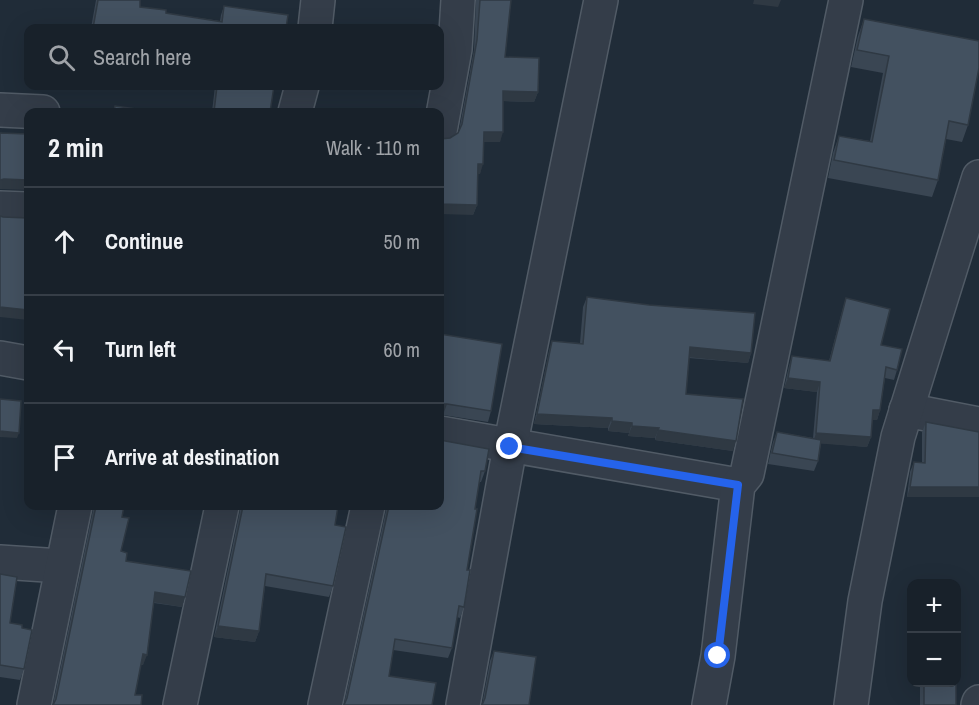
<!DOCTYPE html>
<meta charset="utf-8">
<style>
body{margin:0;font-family:"Archivo Narrow",sans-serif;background:#212932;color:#f1f3f6}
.controls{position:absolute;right:18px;bottom:18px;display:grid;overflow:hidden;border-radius:12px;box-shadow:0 6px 24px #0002}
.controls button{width:54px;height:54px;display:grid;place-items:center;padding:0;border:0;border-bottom:2px solid #363e47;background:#18212a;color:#f1f3f6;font:30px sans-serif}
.stop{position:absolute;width:18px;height:18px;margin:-14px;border:4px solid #2563eb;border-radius:50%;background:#fff}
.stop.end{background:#2563eb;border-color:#fff;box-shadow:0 2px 6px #0008}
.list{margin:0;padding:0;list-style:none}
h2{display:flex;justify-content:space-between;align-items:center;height:78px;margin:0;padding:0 24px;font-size:26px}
h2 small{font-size:20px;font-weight:400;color:#9fa3a8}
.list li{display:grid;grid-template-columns:39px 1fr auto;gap:18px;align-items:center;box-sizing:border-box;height:108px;padding:0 24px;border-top:2px solid #363e47}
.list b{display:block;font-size:22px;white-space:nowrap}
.list em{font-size:20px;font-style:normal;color:#9fa3a8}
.icon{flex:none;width:33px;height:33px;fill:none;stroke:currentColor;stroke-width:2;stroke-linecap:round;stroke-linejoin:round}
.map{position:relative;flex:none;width:979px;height:705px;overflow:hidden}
.search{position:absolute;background:#18212a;box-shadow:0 6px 24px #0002;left:24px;top:24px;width:420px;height:66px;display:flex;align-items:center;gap:15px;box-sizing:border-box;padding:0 21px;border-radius:12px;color:#9fa3a8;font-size:22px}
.panel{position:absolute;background:#18212a;box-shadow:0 6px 24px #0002;left:24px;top:108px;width:420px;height:402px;border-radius:12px}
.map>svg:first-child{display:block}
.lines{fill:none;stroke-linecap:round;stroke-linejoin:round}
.minor-casing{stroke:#515b66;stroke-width:36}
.minor{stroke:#343d49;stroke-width:33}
.wall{fill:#3a4653}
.shaded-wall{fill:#2f3943}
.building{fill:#435160;stroke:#2f3943;stroke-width:1.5}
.route{stroke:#2563eb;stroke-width:8}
</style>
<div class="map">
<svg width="979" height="705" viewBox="0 0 979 705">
<rect width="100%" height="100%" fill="#202c38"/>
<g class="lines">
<g class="minor-casing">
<g id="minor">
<path d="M315,28L318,0"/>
<path d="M0,110L43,112"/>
<path d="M295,112L302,86"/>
<path d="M440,131L455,49L458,0"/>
<path d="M0,208L28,209"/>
<path d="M0,358L28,363"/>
<path d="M906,410L979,424"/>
<path d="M440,433L738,485"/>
<path d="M0,562L61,566"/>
<path d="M34,705L75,506"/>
<path d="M180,705L222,506"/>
<path d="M325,705L368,506"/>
<path d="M463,705L510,447L601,0"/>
<path d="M709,705L718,656L738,485L747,474L846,0"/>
<path d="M851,705L865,601L898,437L979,177"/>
<path d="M978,705L979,702"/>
</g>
</g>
<use href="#minor" class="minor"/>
</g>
<g class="wall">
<path d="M96,0H140V7L166,13L220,21L221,15L224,6L286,28H91Z"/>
<path d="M476,0H511L505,57L538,92L534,102L503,101L500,142H484L480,174H478L477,205L473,215L441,139L450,138L458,133L459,131L474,50Z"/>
<path d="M864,19L968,125L962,142L946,139L938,180L932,197L828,178L833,153L839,136L870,141L883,73L851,67L858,36Z"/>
<path d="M215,86H274L270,112H212Z"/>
<path d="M587,297L751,353L748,363L689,358L686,394L733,451L655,440V438L628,436L629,433L608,431V428L534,424L549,351L552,341L580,343L583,307Z"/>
<path d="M846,298L881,345L897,370L894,380L885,378L880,410L877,420H872L871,437L867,447L821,443L818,461L814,471L768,464L773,442L777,432L813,438L817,392L784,388L789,366L792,356L829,361L843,308Z"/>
<path d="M440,334L491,411L488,422L443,415Z"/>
<path d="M926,422L979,497H907L910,472L914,462L922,463V432Z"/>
<path d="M440,440L485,471L481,482H479L475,509L467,570L464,607L460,618L457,617L452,648L448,658L393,650L344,704L386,510V506H440Z"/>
<path d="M93,506H124L122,517L121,551L126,561L185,597L182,607L154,603L143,665H141L135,695L53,704L93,510Z"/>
<path d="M240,506H338L335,525L333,586L329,597L265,586L259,631L255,642L214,637L240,510Z"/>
<path d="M0,574L10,623L22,628L24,669L20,680L0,677Z"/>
<path d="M494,651L529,705H482L490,661Z"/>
<rect x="920" y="682" width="36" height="23"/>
</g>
<g class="shaded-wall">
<path d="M754,0H781L778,7L753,4Z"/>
<path d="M503,91L538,92L534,102L500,101Z"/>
<path d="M484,132H503L500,142H481Z"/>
<path d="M478,164H483L480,174H474Z"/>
<path d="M4,179L28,180V190L0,189V180Z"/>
<path d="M440,204L477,205L473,215L440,214Z"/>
<path d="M0,307L28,310V320L0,317Z"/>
<path d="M690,347L751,353L748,363L687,357Z"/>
<path d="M788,378L820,382L817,392L784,388Z"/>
<path d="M440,404H447L443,415H440Z"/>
<path d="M873,410H880L877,420H870Z"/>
<path d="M537,414L612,418L608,428L534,424Z"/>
<path d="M612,421L632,423L629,433L608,431Z"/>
<path d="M632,426L659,428L655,438L628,436Z"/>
<path d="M658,430L736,441L733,451L655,440Z"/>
<path d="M0,431L19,433L17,438L0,437Z"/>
<path d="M816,433L871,437L867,447L813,443Z"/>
<path d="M910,487H979V497H907Z"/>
<path d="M155,592L185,597L182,607L152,602Z"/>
<path d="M218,626L259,631L255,642L214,637Z"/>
<path d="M143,654L147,655L143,665L139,664Z"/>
</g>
<g class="building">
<path d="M98,0H140V7L166,10V13L222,22L224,6L288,15L286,28H93Z"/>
<path d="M480,0H511L505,57L539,58L538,92L503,91V132H484L483,164H478L477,205L440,204V139L450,138L458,133L462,124L477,40Z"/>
<path d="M864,19L979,41V68L968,125L949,121L938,180L834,160L839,136L872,142L889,56L857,50Z"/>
<path d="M217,86H274L270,112H214Z"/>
<path d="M115,106L157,112H114Z"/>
<path d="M0,133L28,134V180L4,179L0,180Z"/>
<path d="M0,216L3,217L28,218V310L0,307Z"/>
<path d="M587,297L649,305L755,313L751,353L690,347L686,394L743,399L736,441L658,430L659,428L632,426V423L612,421V418L537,414L552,341L583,344Z"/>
<path d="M846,298L890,309L881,345L902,349L897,370L886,367L880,410H873L871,437L816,433L820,382L788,378L792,356L830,361Z"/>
<path d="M440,334L502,344L491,411L447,404H440Z"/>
<path d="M0,399L21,401L19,433L0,431Z"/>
<path d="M926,422L979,432V487H910L914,462L925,463Z"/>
<path d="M777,432L821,440L818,461L772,453Z"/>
<path d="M440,440L489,449L485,471H481L475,509H477L467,570H470L464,607L459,606L452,648L395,639L389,676L436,683L432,705H344L347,698L389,506H440Z"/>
<path d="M96,506H124L122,517L129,518L121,551L127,553L126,561L191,571L185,597L155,592L147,655L143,654L135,695H142L141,705H53L56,699Z"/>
<path d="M243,506H338L335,525L346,527L333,586L266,574L259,631L218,626Z"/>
<path d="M0,574L17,577L10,623L22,625V628L32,630L24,669L0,665Z"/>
<path d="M494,651L536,657L529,705H482L485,698Z"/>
<rect x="924" y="682" width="32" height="23"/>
</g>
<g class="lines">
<path class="route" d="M510,447L738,485L718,656"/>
</g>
</svg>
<div class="controls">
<button>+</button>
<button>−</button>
</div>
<div class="stop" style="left:718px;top:656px"></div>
<div class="stop end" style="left:510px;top:447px"></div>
<div class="search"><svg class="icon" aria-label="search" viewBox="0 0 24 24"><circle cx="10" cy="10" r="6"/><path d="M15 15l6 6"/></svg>Search here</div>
<section class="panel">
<h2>2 min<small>Walk · 110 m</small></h2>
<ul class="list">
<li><svg class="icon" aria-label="ahead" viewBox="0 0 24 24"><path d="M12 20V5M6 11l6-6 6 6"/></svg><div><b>Continue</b></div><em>50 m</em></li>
<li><svg class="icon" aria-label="left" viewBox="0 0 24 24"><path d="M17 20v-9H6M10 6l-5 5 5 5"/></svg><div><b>Turn left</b></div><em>60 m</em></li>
<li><svg class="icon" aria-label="arrive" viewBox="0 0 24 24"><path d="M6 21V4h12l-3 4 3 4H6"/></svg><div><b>Arrive at destination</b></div></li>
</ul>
</section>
</div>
